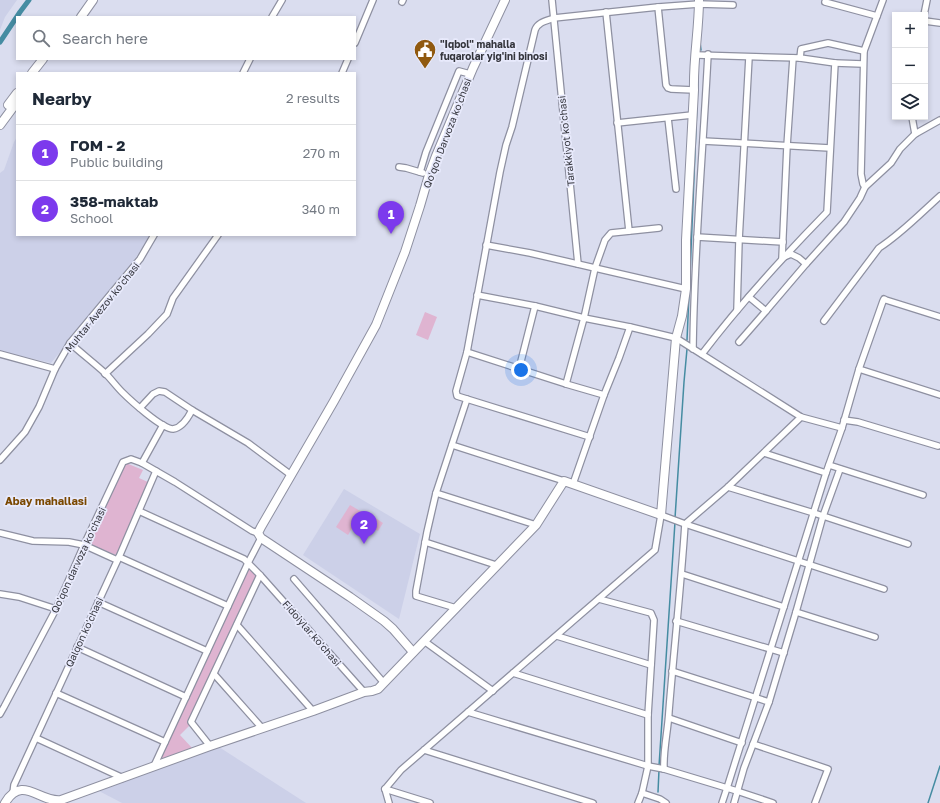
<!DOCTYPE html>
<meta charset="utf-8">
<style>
body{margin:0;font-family:"Golos Text",sans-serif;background:#f2f2f3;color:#1f2937}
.controls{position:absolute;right:12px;top:12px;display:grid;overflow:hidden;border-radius:0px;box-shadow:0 2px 6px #0003}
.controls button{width:36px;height:36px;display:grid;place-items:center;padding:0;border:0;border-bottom:1px solid #e0e1e3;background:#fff;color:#1f2937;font:20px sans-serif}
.you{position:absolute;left:521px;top:370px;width:14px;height:14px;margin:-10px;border:3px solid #fff;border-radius:50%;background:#1a73e8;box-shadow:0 0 0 6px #1a73e833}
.badge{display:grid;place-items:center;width:26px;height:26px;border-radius:50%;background:#7c3aed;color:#fff;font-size:13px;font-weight:700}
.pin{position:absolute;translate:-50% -33px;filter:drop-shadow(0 1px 2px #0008)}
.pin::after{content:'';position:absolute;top:21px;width:14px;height:12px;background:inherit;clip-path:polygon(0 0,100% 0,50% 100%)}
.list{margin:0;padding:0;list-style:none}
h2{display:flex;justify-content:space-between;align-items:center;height:52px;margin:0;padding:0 16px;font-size:17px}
h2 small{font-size:13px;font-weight:400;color:#747a83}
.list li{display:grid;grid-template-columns:26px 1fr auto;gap:12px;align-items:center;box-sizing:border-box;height:56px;padding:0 16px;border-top:1px solid #e0e1e3}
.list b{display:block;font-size:15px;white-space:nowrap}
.list p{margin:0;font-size:13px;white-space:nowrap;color:#747a83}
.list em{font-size:13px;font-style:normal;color:#747a83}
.icon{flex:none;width:22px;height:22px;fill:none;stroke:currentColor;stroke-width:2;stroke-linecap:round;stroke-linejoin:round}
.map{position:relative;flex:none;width:940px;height:803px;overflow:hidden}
.search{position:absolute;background:#fff;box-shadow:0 2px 6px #0003;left:16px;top:16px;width:340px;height:44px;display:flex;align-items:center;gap:10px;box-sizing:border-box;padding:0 14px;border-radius:0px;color:#747a83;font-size:15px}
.panel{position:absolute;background:#fff;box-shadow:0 2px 6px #0003;left:16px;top:72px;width:340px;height:164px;border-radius:0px}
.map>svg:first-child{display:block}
.built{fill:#ccd0e8}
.green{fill:#dfb4d1}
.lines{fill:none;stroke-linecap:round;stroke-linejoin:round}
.stream{stroke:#458ca2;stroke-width:1.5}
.canal{stroke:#458ca2;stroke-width:5}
.street-casing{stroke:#8e90a1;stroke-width:8}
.secondary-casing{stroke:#8e90a1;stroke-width:10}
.street{stroke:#fff;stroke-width:5.5}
.secondary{stroke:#fff;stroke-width:8}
.labels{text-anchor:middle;stroke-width:3.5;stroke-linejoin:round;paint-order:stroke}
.poi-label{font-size:10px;font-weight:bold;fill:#34353c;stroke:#e8eafc;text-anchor:start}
.street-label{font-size:10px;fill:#34353c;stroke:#e8eafc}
.neighbourhood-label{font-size:11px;font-weight:bold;fill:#7a4800;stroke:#e8eafc}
</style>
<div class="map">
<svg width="940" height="803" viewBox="0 0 940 803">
<rect width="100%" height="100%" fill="#daddef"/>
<g class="built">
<path d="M0,0H17L5,17L0,30Z"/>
<path d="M17,137V235H150L131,265L51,363L0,351V173L4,170L14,142Z"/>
<path d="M344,489L420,534L399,619L303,555Z"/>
<path d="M219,747L306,803H122L99,791V789Z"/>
</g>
<g class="green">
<path d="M425,312L437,317L428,340L416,335Z"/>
<path d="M126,463L143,470L139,478L150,483L116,555L89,544Z"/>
<path d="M350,505L362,512L348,535L336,527Z"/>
<path d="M368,513L383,523L378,531L363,521Z"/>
<path d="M249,568L258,576L191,724L180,735L193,749L159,761L246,570Z"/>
</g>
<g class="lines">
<g class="stream">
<path d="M700,42L701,50"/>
<path d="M690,275L698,79"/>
<path d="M687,340L689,294"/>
<path d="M675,518L684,382L687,349"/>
<path d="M659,766L675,522"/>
<path d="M658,792L659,770"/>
<path d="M928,803L940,766"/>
</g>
<path class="canal" d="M0,42L20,12L29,0"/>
<g class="street-casing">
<g id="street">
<path d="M552,0L578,264"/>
<path d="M402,2L403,0"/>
<path d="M825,2L877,16"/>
<path d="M658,7L666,85L668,88L671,89L694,90"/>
<path d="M606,12L629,231"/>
<path d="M924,15L927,0"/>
<path d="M272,17L282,0"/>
<path d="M925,21L940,23"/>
<path d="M355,43L373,0"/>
<path d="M696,55L800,58L801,49L828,43L864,51"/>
<path d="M835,63L863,64"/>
<path d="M243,73L250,59"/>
<path d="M342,73L348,59"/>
<path d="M912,117L915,134"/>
<path d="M668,118L676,189"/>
<path d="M617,123L692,115"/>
<path d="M703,141L830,148"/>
<path d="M399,167L406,168L423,173"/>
<path d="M420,172L426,152L459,71L470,74"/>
<path d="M865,187L863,184L861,174L864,51L883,0"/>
<path d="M697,237L783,242"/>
<path d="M486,245L530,253L686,289"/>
<path d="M784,257L791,254L799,258L806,264"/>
<path d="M782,258L787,146L793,58"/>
<path d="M477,295L535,306L584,318L630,327L676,338L801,417L842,428"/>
<path d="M749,297L766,311L806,264L844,222L860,198L865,187L891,163L900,149L915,134L940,120"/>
<path d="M737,310L739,240L749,57"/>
<path d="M824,321L879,248C902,233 920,214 940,196"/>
<path d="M739,342L766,311"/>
<path d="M70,343C81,353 94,363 105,373C111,379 116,386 122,392C130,400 162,429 173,429C182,428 188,418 192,410"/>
<path d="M693,349C694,251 703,152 708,54"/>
<path d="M467,352L566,384L604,395"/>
<path d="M0,354L55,369"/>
<path d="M702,354C740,304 783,257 827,212L835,63L800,58"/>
<path d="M519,369L535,306"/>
<path d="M859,369L940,395"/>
<path d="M105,374L148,334L167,314L173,298L218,235"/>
<path d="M566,384L584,318L595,268L605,240L611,233L659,228"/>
<path d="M140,408L153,394L159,391L165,392L192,410L248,443L291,475"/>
<path d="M844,420L858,422L938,446"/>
<path d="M590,437L457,396L456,391L467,352L500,172L506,145L512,127L535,30C538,22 546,21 554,18L658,7L699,4L733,5"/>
<path d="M452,445L564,481"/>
<path d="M764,453L826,473"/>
<path d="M0,460L25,432L39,407L55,369L70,343L140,259L154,235"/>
<path d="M142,463L175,482L252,531L258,533"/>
<path d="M829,465L923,495"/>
<path d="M573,484L604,395L619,358L630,327"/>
<path d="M728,487L814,513L908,544"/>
<path d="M436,493L536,525"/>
<path d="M139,511L244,559L260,575L364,692"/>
<path d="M0,533L33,541L69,542L84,545L117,560"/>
<path d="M425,542L496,565"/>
<path d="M119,557L228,606"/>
<path d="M682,574L784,607"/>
<path d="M294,579L384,683"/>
<path d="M0,594L19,597L56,609"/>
<path d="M599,599L651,613L654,620L648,715V766L642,793L638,803"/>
<path d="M98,602L207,651"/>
<path d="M456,608L416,596V591L427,532L436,493L467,399"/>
<path d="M796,612L875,637"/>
<path d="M676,621L784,653"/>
<path d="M237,625L313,711"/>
<path d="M557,636L651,665"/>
<path d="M424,641L493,691"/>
<path d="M77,647L186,697"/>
<path d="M672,671L769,702"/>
<path d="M513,673L648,715"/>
<path d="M214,674L262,728"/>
<path d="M56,693L165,742"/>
<path d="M468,712L648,766L664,769L737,791L773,803"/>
<path d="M0,714L4,707L56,609L84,545L123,462L131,459L142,463L163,425"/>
<path d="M669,718L742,743"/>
<path d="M36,738L123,778"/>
<path d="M753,744L828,769L815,803"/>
<path d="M210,746L191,722L260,575"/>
<path d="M424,750L593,803"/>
<path d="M154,766L248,563L261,538"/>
<path d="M664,769C663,750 668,731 669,711C674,649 681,586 685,524L728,487L801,417"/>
<path d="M385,789L401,770L655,550L661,515L685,524L884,589"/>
<path d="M385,789L430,803"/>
<path d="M385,789L389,803"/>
<path d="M13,793L14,785L119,557L156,471"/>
<path d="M642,793L660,799L666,803"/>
<path d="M722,803L727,788L826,473L842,428L859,369L883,301L884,299L886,300L940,317"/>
<path d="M734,803L744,768L769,702L796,612L823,516L840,469"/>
</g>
</g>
<g class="secondary-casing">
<g id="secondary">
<path d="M81,17L93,0"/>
<path d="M32,73L43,59"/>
<path d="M8,105L17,93"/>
<path d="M0,125L17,102"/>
<path d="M413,652L393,629L384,621L350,597L261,538L258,533L261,527L334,401L376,325L405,252L420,206L429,175L436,156L473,68L505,0"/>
<path d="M5,803C22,774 40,803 61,800L210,746L313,711L364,692L372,691L378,689L536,525L564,481L661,515L676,338L682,316L686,289V240L694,90C693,60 699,30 699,0"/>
</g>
</g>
<use href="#street" class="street"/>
<use href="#secondary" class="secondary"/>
</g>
<defs>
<g id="civic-pin" transform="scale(1.15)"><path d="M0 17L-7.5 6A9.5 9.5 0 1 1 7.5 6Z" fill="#90590f" stroke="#e8eafc"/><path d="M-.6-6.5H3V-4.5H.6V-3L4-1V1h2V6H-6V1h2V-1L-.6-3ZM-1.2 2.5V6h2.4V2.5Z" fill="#fff"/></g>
</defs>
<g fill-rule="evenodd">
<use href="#civic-pin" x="425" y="50"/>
</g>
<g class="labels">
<g class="poi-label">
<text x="440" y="48">"Iqbol" mahalla<tspan x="440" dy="12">fuqarolar yig'ini binosi</tspan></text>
</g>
<g class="street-label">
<text transform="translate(447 133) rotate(-69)" y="4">Qoʻqon Darvoza koʻchasi</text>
<text transform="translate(566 141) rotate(-96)" y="4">Tarakkiyot ko'chasi</text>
<text transform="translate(102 307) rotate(-51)" y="4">Muhtar Avezov ko'chasi</text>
<text transform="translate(78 560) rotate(-65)" y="4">Qo'qon darvoza ko'chasi</text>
<text transform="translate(84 632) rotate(-65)" y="4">Qalqon ko'chasi</text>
<text transform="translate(312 633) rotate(49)" y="4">Fidoiylar ko'chasi</text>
</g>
<g class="neighbourhood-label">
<text x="46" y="505">Abay mahallasi</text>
</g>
</g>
</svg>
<div class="controls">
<button>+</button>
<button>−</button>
<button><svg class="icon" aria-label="layers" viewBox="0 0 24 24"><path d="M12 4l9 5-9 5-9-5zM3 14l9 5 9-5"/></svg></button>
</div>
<div class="you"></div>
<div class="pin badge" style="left:391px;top:234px">1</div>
<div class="pin badge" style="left:364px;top:544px">2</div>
<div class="search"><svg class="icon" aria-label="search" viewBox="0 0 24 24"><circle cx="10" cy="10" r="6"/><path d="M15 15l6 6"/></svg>Search here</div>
<section class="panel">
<h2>Nearby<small>2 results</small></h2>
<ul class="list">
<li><span class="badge">1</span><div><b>ГОМ - 2</b><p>Public building</p></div><em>270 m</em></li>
<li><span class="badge">2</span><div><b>358-maktab</b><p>School</p></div><em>340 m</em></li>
</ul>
</section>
</div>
